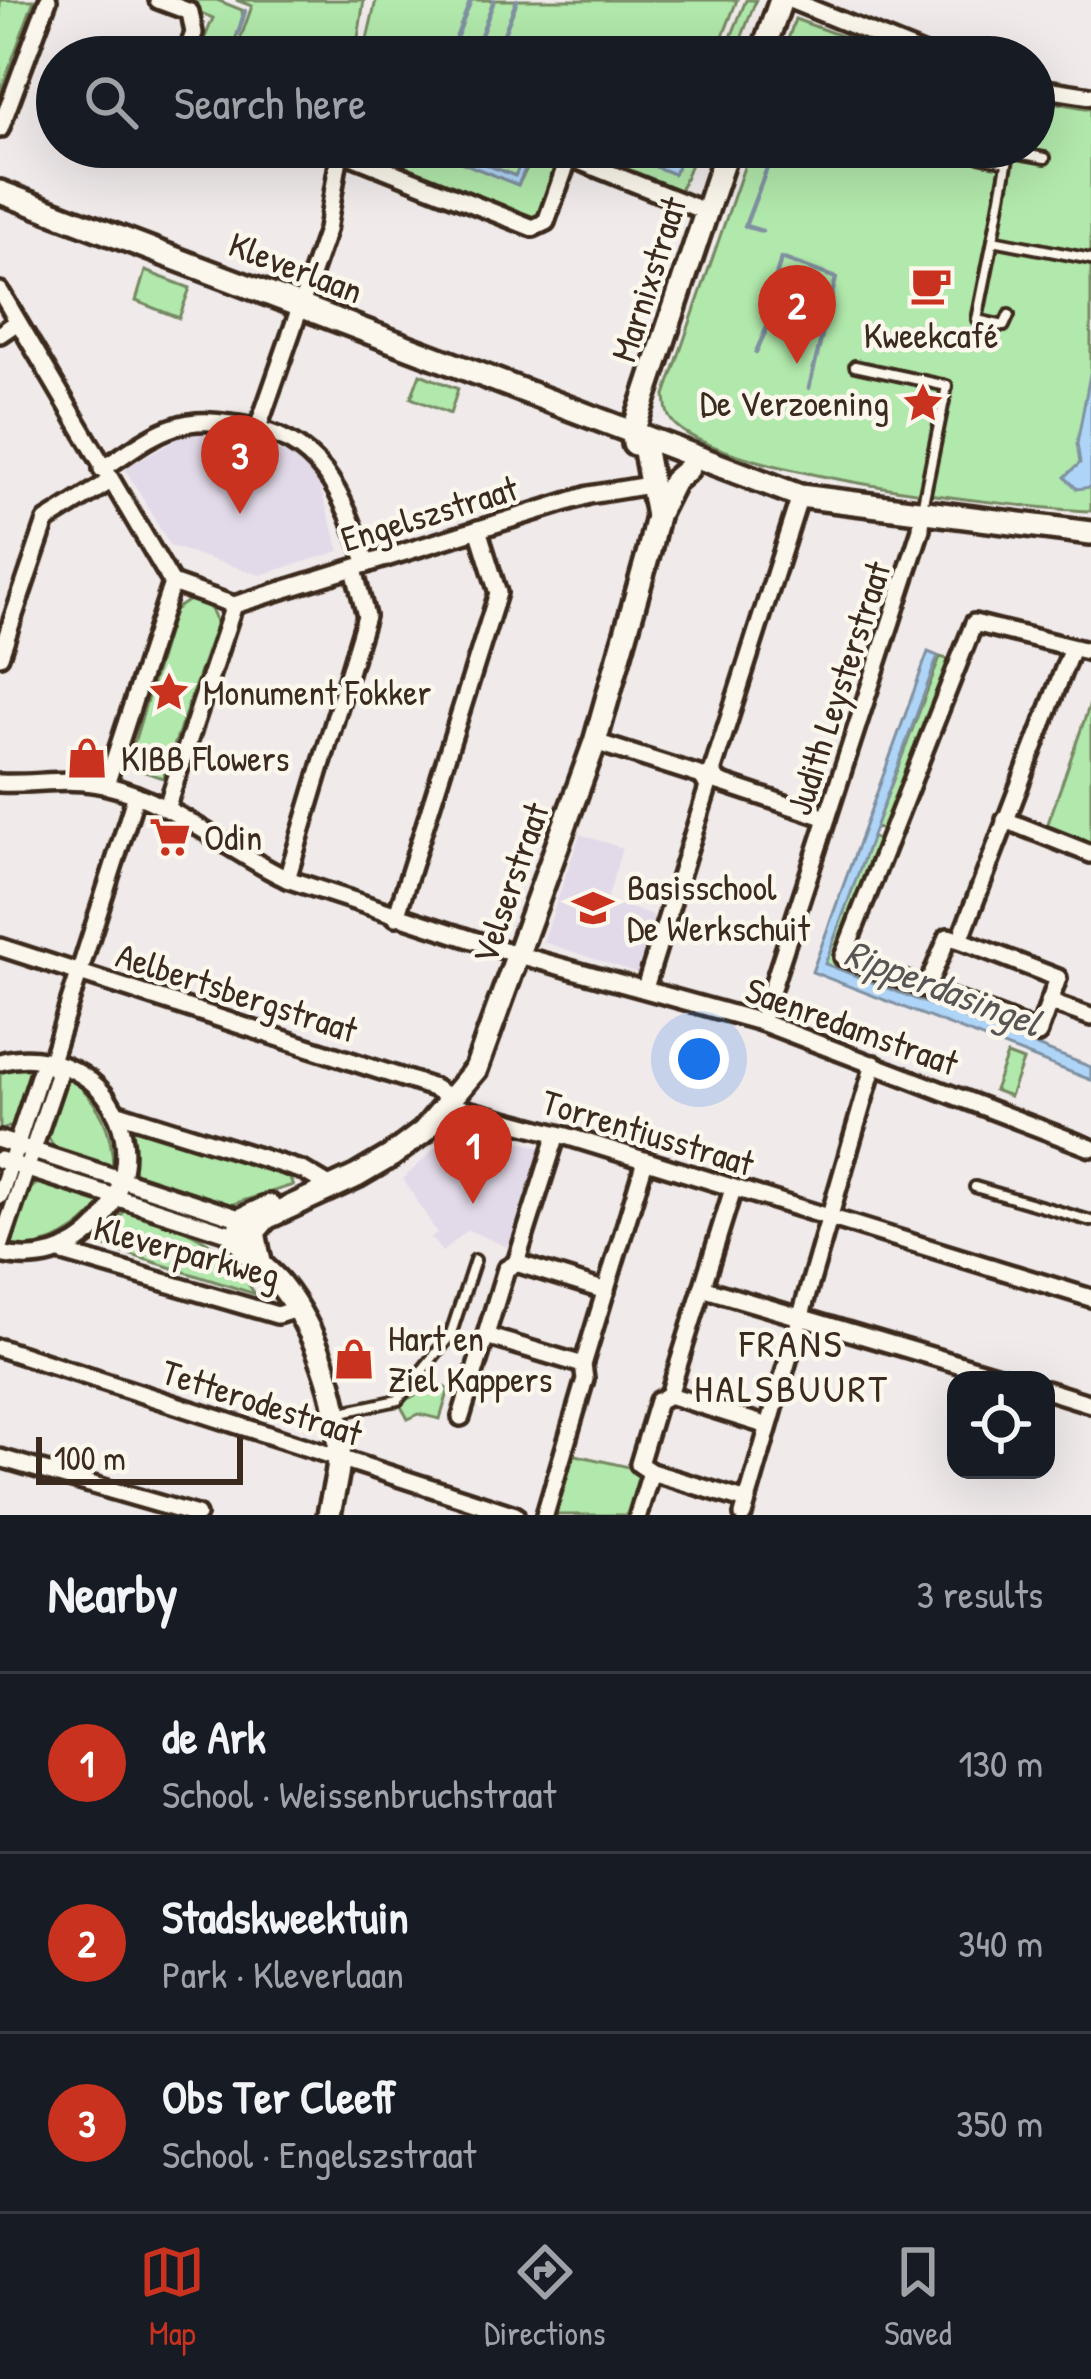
<!DOCTYPE html>
<meta charset="utf-8">
<style>
body{margin:0;font-family:"Patrick Hand",sans-serif;background:#20242c;color:#f1f3f6}
.controls{position:absolute;right:36px;bottom:36px;display:grid;overflow:hidden;border-radius:24px;box-shadow:0 12px 48px #0002}
.controls button{width:108px;height:108px;display:grid;place-items:center;padding:0;border:0;border-bottom:3px solid #363941;background:#171b24;color:#f1f3f6;font:60px sans-serif}
.scale{position:absolute;left:36px;bottom:30px;width:207px;box-sizing:border-box;padding-left:12px;border:6px solid #3b2a1e;border-top:0;font-size:33px;line-height:42px;white-space:nowrap;color:#3b2a1e;-webkit-text-stroke:9px #fbf7ec;paint-order:stroke}
.you{position:absolute;left:699px;top:1059px;width:42px;height:42px;margin:-30px;border:9px solid #fff;border-radius:50%;background:#1a73e8;box-shadow:0 0 0 18px #1a73e833}
.badge{display:grid;place-items:center;width:78px;height:78px;border-radius:50%;background:#c8321e;color:#fff;font-size:39px;font-weight:700}
.pin{position:absolute;translate:-50% -99px;filter:drop-shadow(0 3px 6px #0008)}
.pin::after{content:'';position:absolute;top:63px;width:42px;height:36px;background:inherit;clip-path:polygon(0 0,100% 0,50% 100%)}
.list{margin:0;padding:0;list-style:none}
h2{display:flex;justify-content:space-between;align-items:center;height:156px;margin:0;padding:0 48px;font-size:51px}
h2 small{font-size:39px;font-weight:400;color:#9ea1a6}
.list li{display:grid;grid-template-columns:78px 1fr auto;gap:36px;align-items:center;box-sizing:border-box;height:180px;padding:0 48px;border-top:3px solid #363941}
.list b{display:block;font-size:45px;white-space:nowrap}
.list p{margin:0;font-size:39px;white-space:nowrap;color:#9ea1a6}
.list em{font-size:39px;font-style:normal;color:#9ea1a6}
.icon{flex:none;width:66px;height:66px;fill:none;stroke:currentColor;stroke-width:2;stroke-linecap:round;stroke-linejoin:round}
.map{position:relative;flex:none;width:1091px;height:1515px;overflow:hidden}
.search{position:absolute;background:#171b24;box-shadow:0 12px 48px #0002;left:36px;right:36px;top:36px;height:132px;display:flex;align-items:center;gap:30px;box-sizing:border-box;padding:0 42px;border-radius:66px;color:#9ea1a6;font-size:45px}
.sheet{height:696px;background:#171b24}
nav{display:flex;justify-content:space-around;align-items:center;box-sizing:border-box;height:168px;border-top:3px solid #363941;background:#171b24;font-size:33px;color:#9ea1a6}
nav a{display:grid;justify-items:center;gap:6px}
nav .on{color:#c8321e}
.map>svg:first-child{display:block}
.built{fill:#e3dae9}
.green{fill:#b1e8ab;stroke:#768964;stroke-width:3}
.water{fill:#aed5f8;stroke:#8091a1;stroke-width:3}
.lines{fill:none;stroke-linecap:round;stroke-linejoin:round}
.stream{stroke:#8091a1;stroke-width:4.5}
.lane-casing{stroke:#3b2a1e;stroke-width:16}
.street-casing{stroke:#3b2a1e;stroke-width:24}
.secondary-casing{stroke:#3b2a1e;stroke-width:30}
.lane{stroke:#fbf7ec;stroke-width:8}
.street{stroke:#fbf7ec;stroke-width:15}
.secondary{stroke:#fbf7ec;stroke-width:21}
.labels{text-anchor:middle;stroke-width:9;stroke-linejoin:round;paint-order:stroke}
.street-label{font-size:36px;fill:#3b2a1e;stroke:#fbf7ec}
.poi-label{font-size:36px;fill:#3b2a1e;stroke:#fbf7ec;text-anchor:start}
.water-label{font-size:39px;font-style:italic;fill:#585554;stroke:#fbf7ec}
.neighbourhood-label{font-size:39px;letter-spacing:3px;fill:#3b2a1e;stroke:#fbf7ec}
</style>
<div class="map">
<svg width="1091" height="1515" viewBox="0 0 1091 1515">
<rect width="100%" height="100%" fill="#f0eaeb"/>
<filter id="ink" filterUnits="userSpaceOnUse"><feTurbulence type="fractalNoise" baseFrequency=".00833" numOctaves="2"/><feDisplacementMap in="SourceGraphic" scale="24" xChannelSelector="R" yChannelSelector="G"/><feConvolveMatrix kernelMatrix="1 2 1 2 8 2 1 2 1" color-interpolation-filters="sRGB"/></filter>
<g filter="url(#ink)">
<g class="built">
<path d="M213,431L293,456L318,481L340,551L260,575L170,546L125,468L187,433Z"/>
<path d="M580,834L622,848L607,900L655,916L638,973L543,942Z"/>
<path d="M467,1118L480,1130L546,1149L512,1249L468,1230L442,1252L431,1238L437,1233L403,1179Z"/>
</g>
<g class="green">
<path d="M0,0H34L0,93Z"/>
<path d="M170,0H217L242,10L243,20L228,57H197L213,18Z"/>
<path d="M236,0H364L355,57H234L252,6Z"/>
<path d="M376,0H737L715,57H363Z"/>
<path d="M746,0H756L734,57H723Z"/>
<path d="M795,19L898,57H782Z"/>
<path d="M1034,99L1091,109V511C1017,508 713,474 672,421C666,414 666,405 665,395L751,147H1034Z"/>
<path d="M348,147H424L518,185L538,148L565,158L540,214L531,220Z"/>
<path d="M443,147H529L515,176Z"/>
<path d="M576,147H606L674,174L686,147H698L679,193Z"/>
<path d="M145,271L190,288L179,318L136,301Z"/>
<path d="M420,374L458,389L450,414L411,398Z"/>
<path d="M189,600C205,603 215,607 216,625L163,778L127,766L174,610Z"/>
<path d="M940,657L951,660L884,831L875,827Z"/>
<path d="M1091,701V847L1046,829Z"/>
<path d="M871,837L880,841L836,959L1012,1027L1008,1035L825,964Z"/>
<path d="M1007,1055L1023,1061L1010,1096L994,1090Z"/>
<path d="M34,1065L15,1124L0,1131V1070Z"/>
<path d="M67,1074C99,1101 113,1128 113,1170L56,1150L47,1135Z"/>
<path d="M129,1127L289,1177L293,1185L230,1205L141,1178L134,1171Z"/>
<path d="M48,1183L104,1202C77,1233 52,1248 11,1248L28,1191L36,1184Z"/>
<path d="M125,1210C185,1228 220,1238 255,1294L93,1243L113,1228Z"/>
<path d="M422,1378L449,1389L440,1419L419,1414L408,1419L399,1403L416,1395Z"/>
<path d="M563,1452L651,1472L638,1515H545Z"/>
</g>
<g class="water">
<path d="M424,147H441L515,176L529,147H534L518,185Z"/>
<path d="M606,147H626L668,163L676,147H686L674,174Z"/>
<path d="M1091,369V487L1077,489L1065,477L1080,463L1077,444Z"/>
<path d="M928,652L938,656L825,964L1091,1067V1080L812,972Z"/>
</g>
<g class="lines">
<g class="stream">
<path d="M238,34L245,11"/>
<path d="M449,56L471,0"/>
<path d="M473,57L494,0"/>
<path d="M495,57L517,0"/>
<path d="M762,231L745,226L775,147"/>
<path d="M770,299L781,258L836,278L809,388"/>
<path d="M756,352L769,323"/>
</g>
<g class="lane-casing">
<g id="lane">
<path d="M937,147L1002,161L1006,151L1045,158"/>
<path d="M993,240L1009,153"/>
<path d="M1009,315L1004,326L977,320L993,240L1091,259"/>
<path d="M855,366L947,386L922,508"/>
<path d="M975,1187L1091,1221"/>
<path d="M342,1412L398,1400L450,1336L475,1260"/>
</g>
</g>
<g class="street-casing">
<g id="street">
<path d="M158,0L190,12L194,33L185,57"/>
<path d="M790,0L930,57"/>
<path d="M1034,87L1091,96"/>
<path d="M0,129L48,0"/>
<path d="M329,147L533,228L546,222L569,157L704,211"/>
<path d="M0,291L172,583"/>
<path d="M0,334L16,323"/>
<path d="M258,428L327,230L340,152"/>
<path d="M102,469C125,455 149,435 174,427C196,419 216,422 238,425C322,437 342,493 367,564"/>
<path d="M172,583L234,605"/>
<path d="M234,605L589,495L643,486"/>
<path d="M0,656L46,521L109,482"/>
<path d="M595,742L702,776"/>
<path d="M719,782L712,772L800,496"/>
<path d="M719,782L827,818"/>
<path d="M0,783C33,785 71,777 104,785C174,801 224,849 287,879L519,955L761,1022L1091,1148"/>
<path d="M106,785L172,583"/>
<path d="M167,806L234,605"/>
<path d="M1005,820L1091,854"/>
<path d="M287,879L366,616L354,569"/>
<path d="M396,917L498,593L478,529"/>
<path d="M960,940L1058,978L1038,1034"/>
<path d="M0,947L434,1088L454,1100"/>
<path d="M645,988L708,787L702,776"/>
<path d="M926,989L948,937L960,940L1072,648"/>
<path d="M1049,1002L1091,1017"/>
<path d="M761,1022L921,529L922,509"/>
<path d="M1039,1032L843,957L974,623L1091,652"/>
<path d="M0,1062C21,1056 44,1058 64,1066C176,1111 120,1282 0,1254"/>
<path d="M449,1105L566,1136L1091,1298"/>
<path d="M115,1112L304,1171L331,1187"/>
<path d="M0,1140L242,1219"/>
<path d="M0,1160L237,1236"/>
<path d="M0,1195L41,1070L51,1061L136,795"/>
<path d="M0,1247L58,1075L51,1061"/>
<path d="M60,1252L277,1315L296,1309"/>
<path d="M516,1263L606,1291"/>
<path d="M702,1288L1012,1380"/>
<path d="M486,1336L583,1365"/>
<path d="M0,1348L515,1515"/>
<path d="M1046,1390L1091,1404"/>
<path d="M669,1395L733,1189"/>
<path d="M669,1395L658,1401L639,1464L651,1472L747,1501"/>
<path d="M669,1395L768,1426"/>
<path d="M461,1417L506,1269L516,1263L557,1134"/>
<path d="M0,1458L197,1515"/>
<path d="M545,1515L585,1379L583,1365L645,1161"/>
<path d="M638,1515L651,1472"/>
<path d="M743,1515L874,1064"/>
</g>
</g>
<g class="secondary-casing">
<g id="secondary">
<path d="M761,57L781,0"/>
<path d="M0,192L800,496L1091,533"/>
<path d="M634,444L633,432L728,147"/>
<path d="M657,515L674,481L688,469"/>
<path d="M270,1206L242,1219L237,1236C245,1256 266,1267 280,1284C315,1328 343,1402 339,1459C338,1478 332,1497 329,1515"/>
<path d="M260,1262L254,1232L266,1218L357,1176L391,1156L423,1132L476,1069L595,742L649,551L657,516L645,451L633,432"/>
</g>
</g>
<use href="#lane" class="lane"/>
<use href="#street" class="street"/>
<use href="#secondary" class="secondary"/>
</g>
</g>
<defs>
<g id="cafe-bare" transform="scale(3.24)"><path d="M-5.5-4.5H6V0H3Q3 3.5 0 3.5H-2.5Q-5.5 3.5-5.5 0ZM3-3.2v2h1.7v-2ZM-6 4.5H4V6H-6Z" fill="#c8321e" stroke="#fbf7ec" stroke-width="2.5" paint-order="stroke"/></g>
<g id="sight-bare" transform="scale(3.24)"><path d="M0-6L1.8-2.2L6-1.7L2.9 1.2L3.7 5.4L0 3.3L-3.7 5.4L-2.9 1.2L-6-1.7L-1.8-2.2Z" fill="#c8321e" stroke="#fbf7ec" stroke-width="2.5" paint-order="stroke"/></g>
<g id="shop-bare" transform="scale(3.24)"><path d="M-5-2.5h2.3a2.7 3.5 0 0 1 5.4 0H5L5.5 6h-11ZM-1.5-2.5h3a1.5 2.3 0 0 0-3 0Z" fill="#c8321e" stroke="#fbf7ec" stroke-width="2.5" paint-order="stroke"/></g>
<g id="supermarket-bare" transform="scale(3.24)"><path d="M-6-5.5h2.5l.6 2H6L4.5 2H-2.5L-4.4-4H-6ZM-1.5 3.2a1.3 1.3 0 1 0 .1 0ZM3 3.2a1.3 1.3 0 1 0 .1 0Z" fill="#c8321e" stroke="#fbf7ec" stroke-width="2.5" paint-order="stroke"/></g>
<g id="school-bare" transform="scale(3.24)"><path d="M0-5L7-2L0 1L-7-2ZM-4 1L0 2.5L4 1V4Q0 6-4 4Z" fill="#c8321e" stroke="#fbf7ec" stroke-width="2.5" paint-order="stroke"/></g>
</defs>
<g fill-rule="evenodd">
<use href="#cafe-bare" x="931" y="285"/>
<use href="#sight-bare" x="923" y="403"/>
<use href="#sight-bare" x="169" y="692"/>
<use href="#shop-bare" x="87" y="758"/>
<use href="#supermarket-bare" x="170" y="837"/>
<use href="#school-bare" x="593" y="908"/>
<use href="#shop-bare" x="354" y="1359"/>
</g>
<g class="labels">
<g class="street-label">
<text transform="translate(296 267) rotate(21)" y="13">Kleverlaan</text>
<text transform="translate(648 279) rotate(-72)" y="13">Marnixstraat</text>
<text transform="translate(429 513) rotate(-17)" y="13">Engelszstraat</text>
<text transform="translate(838 688) rotate(-72)" y="13">Judith Leysterstraat</text>
<text transform="translate(510 883) rotate(-71)" y="13">Velserstraat</text>
<text transform="translate(237 992) rotate(18)" y="13">Aelbertsbergstraat</text>
<text transform="translate(852 1026) rotate(20)" y="13">Saenredamstraat</text>
<text transform="translate(648 1132) rotate(17)" y="13">Torrentiusstraat</text>
<text transform="translate(187 1251) rotate(15)" y="13">Kleverparkweg</text>
<text transform="translate(262 1402) rotate(18)" y="13">Tetterodestraat</text>
</g>
<g class="poi-label">
<text x="931" y="348" text-anchor="middle">Kweekcafé</text>
<text x="889" y="416" text-anchor="end">De Verzoening</text>
<text x="203" y="705">Monument Fokker</text>
<text x="121" y="771">KIBB Flowers</text>
<text x="204" y="850">Odin</text>
<text x="627" y="900">Basisschool<tspan x="627" dy="41">De Werkschuit</tspan></text>
<text x="388" y="1351">Hart en<tspan x="388" dy="41">Ziel Kappers</tspan></text>
</g>
<g class="water-label">
<text transform="translate(943 987) rotate(21)" y="14">Ripperdasingel</text>
</g>
<g class="neighbourhood-label">
<text x="792" y="1357">FRANS<tspan x="792" dy="45">HALSBUURT</tspan></text>
</g>
</g>
</svg>
<div class="controls">
<button><svg class="icon" aria-label="locate" viewBox="0 0 24 24"><circle cx="12" cy="12" r="6"/><path d="M12 2v4M12 18v4M2 12h4M18 12h4"/></svg></button>
</div>
<div class="scale">100 m</div>
<div class="you"></div>
<div class="pin badge" style="left:473px;top:1204px">1</div>
<div class="pin badge" style="left:797px;top:364px">2</div>
<div class="pin badge" style="left:240px;top:514px">3</div>
<div class="search"><svg class="icon" aria-label="search" viewBox="0 0 24 24"><circle cx="10" cy="10" r="6"/><path d="M15 15l6 6"/></svg>Search here</div>
</div>
<section class="sheet">
<h2>Nearby<small>3 results</small></h2>
<ul class="list">
<li><span class="badge">1</span><div><b>de Ark</b><p>School · Weissenbruchstraat</p></div><em>130 m</em></li>
<li><span class="badge">2</span><div><b>Stadskweektuin</b><p>Park · Kleverlaan</p></div><em>340 m</em></li>
<li><span class="badge">3</span><div><b>Obs Ter Cleeff</b><p>School · Engelszstraat</p></div><em>350 m</em></li>
</ul>
</section>
<nav>
<a class="on"><svg class="icon" aria-label="map" viewBox="0 0 24 24"><path d="M3 6l6-2 6 2 6-2v14l-6 2-6-2-6 2zM9 4v14M15 6v14"/></svg>Map</a>
<a><svg class="icon" aria-label="directions" viewBox="0 0 24 24"><path d="M12 3l9 9-9 9-9-9zM9 14v-3h6M13 9l2 2-2 2"/></svg>Directions</a>
<a><svg class="icon" aria-label="saved" viewBox="0 0 24 24"><path d="M7 4h10v16l-5-4-5 4z"/></svg>Saved</a>
</nav>
